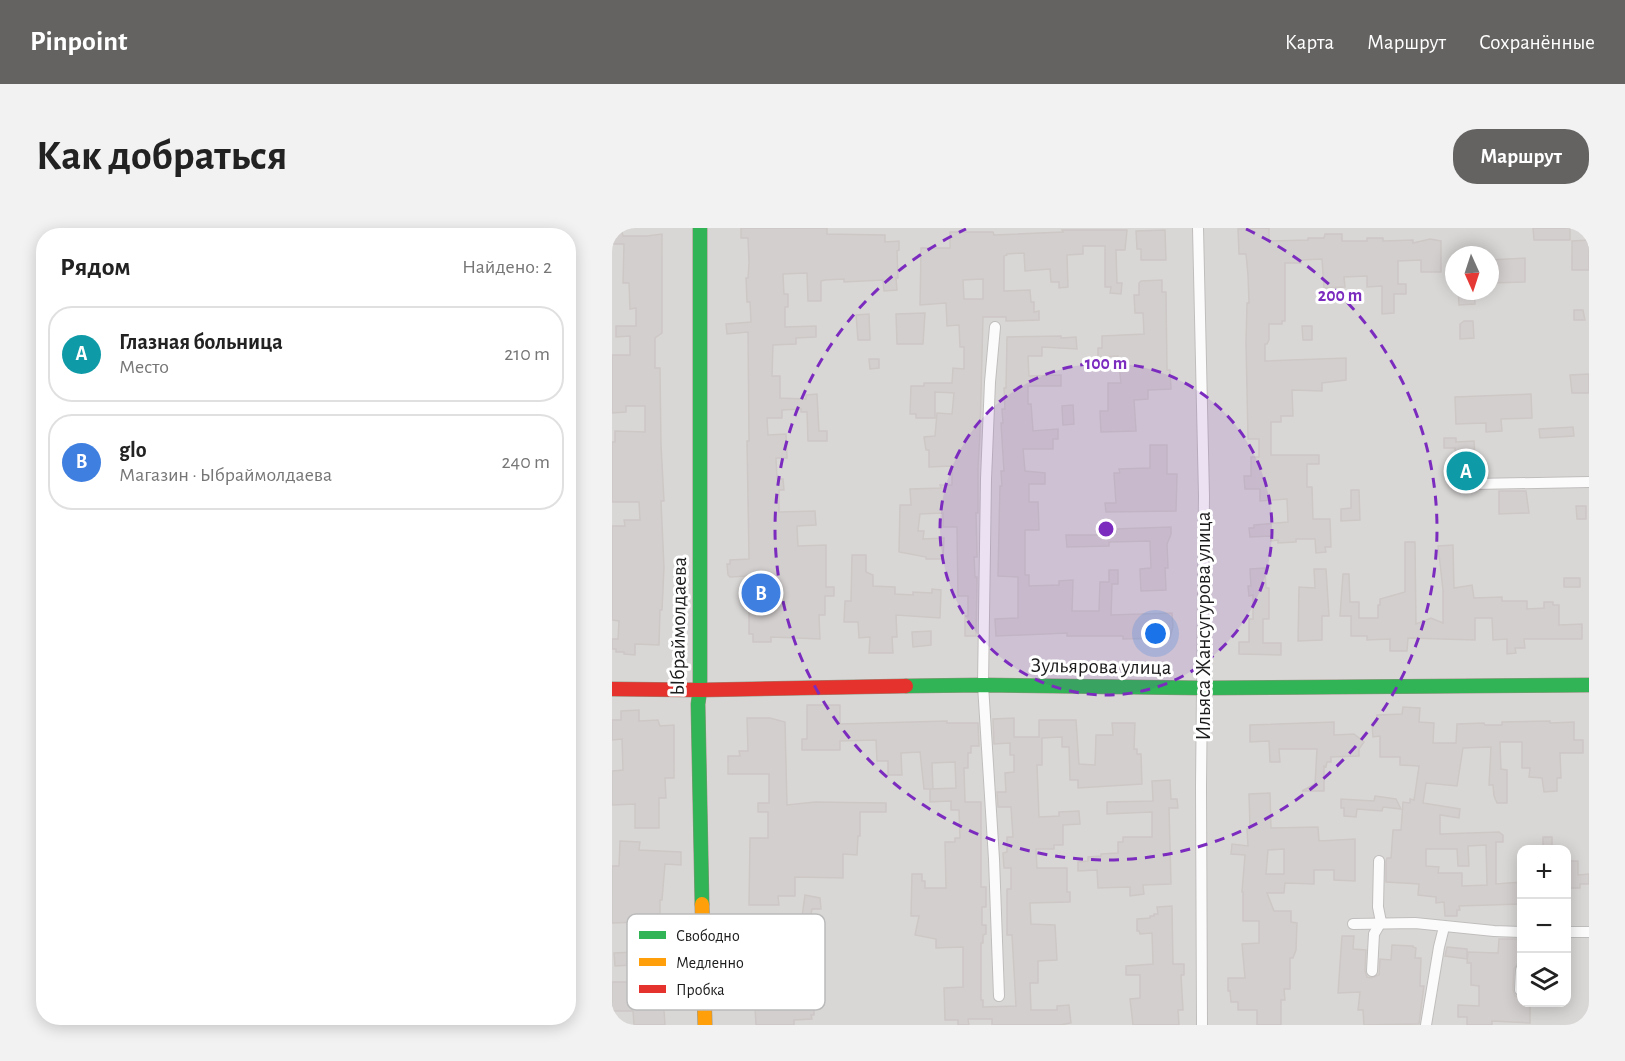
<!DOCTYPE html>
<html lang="ru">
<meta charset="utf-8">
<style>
body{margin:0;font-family:"Alegreya Sans",sans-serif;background:#f2f2f2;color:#222}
.controls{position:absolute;right:18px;bottom:18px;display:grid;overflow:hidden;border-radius:12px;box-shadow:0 3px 15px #0003}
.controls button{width:54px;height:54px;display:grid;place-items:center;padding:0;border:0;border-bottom:2px solid #e0e0e0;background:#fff;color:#222;font:30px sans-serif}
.compass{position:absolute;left:833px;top:18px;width:54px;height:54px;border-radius:50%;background:#fff;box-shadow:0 3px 15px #0003;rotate:177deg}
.you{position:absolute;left:544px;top:406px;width:21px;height:21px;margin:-15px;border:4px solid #fff;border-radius:50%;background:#1a73e8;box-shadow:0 0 0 9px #1a73e833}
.badge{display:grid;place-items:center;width:39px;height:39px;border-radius:50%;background:#646362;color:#fff;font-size:20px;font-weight:700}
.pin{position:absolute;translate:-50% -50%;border:3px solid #fff;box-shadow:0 2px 6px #0006}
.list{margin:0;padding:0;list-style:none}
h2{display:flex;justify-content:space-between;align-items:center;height:78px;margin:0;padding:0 24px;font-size:26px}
h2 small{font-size:20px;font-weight:400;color:#767676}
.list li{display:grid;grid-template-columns:39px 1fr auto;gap:18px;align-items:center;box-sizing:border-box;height:96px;margin:0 12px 12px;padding:0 12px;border:2px solid #e0e0e0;border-radius:24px}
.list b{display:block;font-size:22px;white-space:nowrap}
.list p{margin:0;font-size:20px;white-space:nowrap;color:#767676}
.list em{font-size:20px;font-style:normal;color:#767676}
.icon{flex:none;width:33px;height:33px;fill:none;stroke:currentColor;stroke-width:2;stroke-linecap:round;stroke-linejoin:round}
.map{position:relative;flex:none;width:977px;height:797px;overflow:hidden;border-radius:24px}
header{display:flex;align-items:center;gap:36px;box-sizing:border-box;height:84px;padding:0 30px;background:#646362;color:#fff}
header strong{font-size:28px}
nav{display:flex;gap:33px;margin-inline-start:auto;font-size:21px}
.intro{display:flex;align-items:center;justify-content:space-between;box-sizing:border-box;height:144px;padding:0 36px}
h1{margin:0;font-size:42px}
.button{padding:15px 27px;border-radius:24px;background:#646362;color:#fff;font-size:21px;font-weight:700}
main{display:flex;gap:36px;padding:0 36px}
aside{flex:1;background:#fff;border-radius:24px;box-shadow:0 3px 15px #0003}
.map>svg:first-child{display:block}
.residential{fill:#d9d7d6;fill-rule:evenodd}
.building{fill:#d3cfce;stroke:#cdc8c6;stroke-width:1.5;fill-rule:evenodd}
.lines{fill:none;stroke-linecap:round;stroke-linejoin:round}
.street-casing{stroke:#c0bebd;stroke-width:12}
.fast-casing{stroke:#94907e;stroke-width:15}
.slow-casing{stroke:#94907e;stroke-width:15}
.jam-casing{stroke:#94907e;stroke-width:15}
.street{stroke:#fcfbfb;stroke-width:10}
.fast{stroke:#30b455;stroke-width:14}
.slow{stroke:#ff9f0a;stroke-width:14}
.jam{stroke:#e5322d;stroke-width:14}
.ring{fill:none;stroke:#7b2cbf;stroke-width:3;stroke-dasharray:10 8}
.labels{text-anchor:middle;stroke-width:6;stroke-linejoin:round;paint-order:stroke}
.street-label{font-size:21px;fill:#1c1c1c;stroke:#fff}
.key{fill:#fff;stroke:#bbb;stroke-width:1.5}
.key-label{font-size:16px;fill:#1c1c1c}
.centre{fill:#7b2cbf;stroke:#fff;stroke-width:3}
.ring-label{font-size:18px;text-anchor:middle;font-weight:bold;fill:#7b2cbf;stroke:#fff;stroke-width:6;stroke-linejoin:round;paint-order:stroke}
</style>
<header>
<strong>Pinpoint</strong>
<nav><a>Карта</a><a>Маршрут</a><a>Сохранённые</a></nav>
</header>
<div class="intro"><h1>Как добраться</h1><a class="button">Маршрут</a></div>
<main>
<aside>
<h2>Рядом<small>Найдено: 2</small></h2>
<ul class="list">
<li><span class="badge" style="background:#0f9aa8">A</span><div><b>Глазная больница</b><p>Место</p></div><em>210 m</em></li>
<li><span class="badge" style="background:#3f7fe0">B</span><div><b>glo</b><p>Магазин · Ыбраймолдаева</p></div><em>240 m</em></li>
</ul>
</aside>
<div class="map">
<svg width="977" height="797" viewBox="0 0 977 797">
<rect width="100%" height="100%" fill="#eae7e5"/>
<path class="residential" d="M0,0H977V797H0ZM842,27H878V63H842ZM909,622H954V774H909Z"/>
<g class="building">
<path d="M0,0H9L11,8H35L50,6V105L43,110V140H48L49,217L52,273H49L52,339L50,382H48L47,417L23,416V427L12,426V424H4V421H0V411H6L7,393L0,392V298H13L12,292H28L27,274H0V214H3V203L33,204V178H14V184L0,185V127H18V108L4,109V98H24V80L18,81L17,55H11L12,16H0Z"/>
<path d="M129,0H215V6L273,7V14L287,13V22L285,23L286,50H284L285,62L272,63L271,52L232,54V51L213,52L209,53V73H196L195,45L171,46L172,66H176V79H173V99L204,98V109L184,110V116L161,117L160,148H168V170L194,171V167L205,166L207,203H215V213H196L195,184H189V181L170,182V190H155L156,207L174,206L175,230H164L165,251H171L172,262H167V284L203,283L204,297L185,298L186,318L214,317V359H222V368H213V387H207L208,411L159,409V414H141V406H137V348L118,349L116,347L115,336H118V332L137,331L135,213H137L136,104L115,106L114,96L139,94L138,74H135L134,50H136L137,35L136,10H129Z"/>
<path d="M657,0V13L696,12V10H712L713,6H730V13H755V10H771V13L801,12V15L818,11L829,13V44H809V32L786,33V56H794V66H782V85L770,86V58L755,59V48L732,49L733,59L712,60L710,31L689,32V35H673V93H670V96H657V112L655,116H653V133L734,130V152L710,155V163L680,162L681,188H669V194H659V227H707V236H695V259H700L701,291H718L719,319H713L714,324L704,325L703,311H684V314L666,315V312L659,313V308L638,309L637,300H642V297L676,294L675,271L648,273V261H633L632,248H639V229H647V211H636L634,115L635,75H637L636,47L634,26H627L626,1Z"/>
<path d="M921,0H958V12H922Z"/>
<path d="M450,2H515L513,22H504L505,55H510L509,66L498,65L499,59H493V18H471V26L455,27L456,59L447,60V54H439L438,41L413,43L412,25L395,26V27L392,28V63L418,62L419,74H422V84L427,83V92L394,93V89H371L368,204L366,239V285H364L365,329H362L363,349H365L364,408H353V388H356V368H346L345,299H331V285L308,286L306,303H312L311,311L332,310L331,331H314V329L287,324L288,277H299L298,261L329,260L328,257H340V238L317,239V222H314L312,209L323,208L325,185L340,186L342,165L323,164V190H304V186H298L299,158H312V155H340L341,140L352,141V119H348L347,97L335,98L334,75L308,77L309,20H338V4H381L382,7L451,4ZM371,51V71H352L351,52Z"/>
<path d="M553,2L554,32H529V21H525L524,3Z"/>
<path d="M977,12V42H960V13Z"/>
<path d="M913,30V54L878,55V32Z"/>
<path d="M550,52V64H554L555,142H558L559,161L536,162V171L522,172L524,203L489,204L488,183H496V155H509L506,128L486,129V120H490V108L532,106L531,85H523L522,67H527V55L529,53Z"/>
<path d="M846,63H862L863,76L847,77Z"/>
<path d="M962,82H971L973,92H962Z"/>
<path d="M313,85L311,116H285L284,86Z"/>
<path d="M257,86L258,112H246L244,87Z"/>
<path d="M852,93H861L862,110L848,111V96Z"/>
<path d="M690,98H700V112H691Z"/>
<path d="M449,108V110L464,109L465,121L430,119V128H416L417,148L449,147V158H416V176H419L421,203L446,201V211H441V221H411L413,243L433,245V256H417V274H426L427,302H413V347H417V358L447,357V353L461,352L460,383H487L488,354H497V342H506V356H500L499,387L560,385L561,398L558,410L511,411V408H455V405L384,408L383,391L406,390V349L386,348L388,258H390L389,243H392L389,195H391L390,181H393L392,160H394L395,109Z"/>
<path d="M257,131H267V140L258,141Z"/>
<path d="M977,146V165H960L958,147Z"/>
<path d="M919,166L920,190L889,191L890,203L874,204V195L844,196L843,169Z"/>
<path d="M461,177L462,196L451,197L450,178Z"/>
<path d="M961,199L962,208L928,210L927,201Z"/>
<path d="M832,210H844V214L862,213L864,248L858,250L855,255L845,256L843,220H832Z"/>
<path d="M538,217H555V246H565L564,283L494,284L493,275H504L502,245H508L507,241L538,240Z"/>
<path d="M739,262H747L748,292L729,293V281L739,280Z"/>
<path d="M887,263H914L917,285L887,286Z"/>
<path d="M964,278H974V291H965Z"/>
<path d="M559,299V306L555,316L556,340H553L554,362L529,363L528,341L539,340L538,313L497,314V318L455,319L454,307H493V304H504V301Z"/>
<path d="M793,314H803L804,396L819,390L831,395V362L826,318L841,317L842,360L860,357L862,370L890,369V373H915V381L932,380V374H941V377H947V397L970,396V411H912L913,420H903L904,425L895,426V411L881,412L880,390H863V412L796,410L795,423H778V411L755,412V408H739V388H728L731,346H737L738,374H747V390H766V377H768V371L793,364Z"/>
<path d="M240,327H254V344L261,347V358L283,359V366L301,367V364L320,365V361L329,362L328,390L284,387L285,409H280L281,425H257L258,409L247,410L246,394H232L233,373H239Z"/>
<path d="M653,340L654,360H657V391H651V415H669V427L627,426V414H637V391H641V367L637,368L636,358H639L638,341Z"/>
<path d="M702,341H714L717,388H710V412L686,413L687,359L703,360Z"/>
<rect x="952" y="350" width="16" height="9"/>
<path d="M319,403V417L301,419L300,404Z"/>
<path d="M195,477H228V496L335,493V495H366L367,518H359V525H356V540H352L353,574H369V659H374V679H370V697H374V706L371,707V715H369V772H371V779L404,778L400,707H395V661H399V640H392L391,625L395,624V609H401L399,579H386L385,564H394L393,545L402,544V527H398V515L382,516L381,491L402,490V509H427V492H464L467,536L483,537L484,507H501L500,495H523L522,521H525V526H529L530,556L466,560V552H458L457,519H450V509L430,510V537H425L427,589L447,588V584L467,583L468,596L451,597V617H442V621H424L425,640H455V664H458V674L418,675L419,696L443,697L445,732L426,733V755H418L419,782H445V778L457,777L459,795L448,797H380V791H356L357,797H346V792H333L332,760L351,759V719L324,720V711L303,707L307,688H299L300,646H310V653H313V660H334L333,614H343V610H348L347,582H339V573L318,574V561L344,560L343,534L320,535L321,561H312L308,524L289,525L290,547H276V533H265L264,512L228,513V522H190V511H195Z"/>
<path d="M791,479L808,480L807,494L822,495L821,515H844L845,496L872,495L873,497H890V494L938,493V495L962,494V512H971V525H948L949,550H945V563L932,564L930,550L917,549L918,540H910V514H888L889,541L895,542V575H885L882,568L881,557H877L879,519L851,520L845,558L814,555L811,575L848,581L847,590L828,587V606L887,604L891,607V614H884V656L909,654V676L847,678L848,682H845V688H833L832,674L824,675V669L806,667L807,656L774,654V633L775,630H779L781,602H789L791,574L798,575V571L802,572L807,538L788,537V529H768V508L761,509L760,495L765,494V487L790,486ZM874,617L875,657L850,658V645H826L827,639L814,638V621H845L846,638H857L856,618Z"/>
<path d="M27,482V493L46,492L48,498L62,497V550H53L54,570H47V600H23V576L0,577V543L11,542L10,511L0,512V492H9V483Z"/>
<path d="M135,490H158L173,494L175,577L203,574L274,575V584H248V608H246L245,627L231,626V650L183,649V668H166L167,677H137L138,610H156V584H146V575H157V546H116V528H128L127,523H136Z"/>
<path d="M722,494V507L742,506L752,514L747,521V528L719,529V534H715L714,539L712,538V563H690L703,556L705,521H667L668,534H658L657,513L638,514V497Z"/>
<path d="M558,552L559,571H565L566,580H557L559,656L531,657L532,666L518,668V659L486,660L485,642L466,643V634L476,633V629L489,628V626L506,625V614H511V609H540V584L495,586V574L541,573L540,553Z"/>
<path d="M658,565L659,600L706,599L707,613L743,611V653L722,652V642H702V656L673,655L672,665H655L662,683H679V694L685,695L684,722L681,730H678V761H672L673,772H669V797H645V782H626V774H619L618,763H616V750H633L630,716L647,715V693H631V664H630L633,627L619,626L620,616L636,618L635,601L638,600L637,566ZM672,621V646H654L656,622Z"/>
<path d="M763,568L784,571L789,581L771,579L770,583L745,581L744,589L732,588V580H729V571L762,573Z"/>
<rect x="931" y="609" width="9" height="12"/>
<path d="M8,613L28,614L27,622L69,624V637L53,636L50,672H48V721H51L52,749H67L68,768H51L53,797H22L21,783H0V754H22V737L3,738L2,725L23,724V722H28L27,694L0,695V638H7Z"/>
<path d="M954,633H966V647L977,646V656H968V660H954Z"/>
<path d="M193,667L208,670L209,681H200L197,697L189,696Z"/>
<path d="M560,678L561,736H572V747H569L571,782H566L567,797H521L518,771L528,770V747H514V738L541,736L540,705L528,706L527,703H525V691L538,690V688H542V686H546L545,679Z"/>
<path d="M138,695H160V700L189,701L190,712L176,714L177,740L191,761L192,772H202V787H199L200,791L182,792V797H144L143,780L162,779L161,759L141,760V777H129L128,743H140Z"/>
<path d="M730,708H742L741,721L754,722L753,743L755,749L759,750L767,747L768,731L779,732L780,717L801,718V719L804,720L803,730H809L808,758H812L807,796L752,797L751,782H746L748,764L726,765Z"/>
<path d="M887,711H907L906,735L902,741L901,762L903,768L909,769V774H918V795L880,793V797H855V789H846V777L867,778V758L859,757V735H855L856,724L886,725Z"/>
<path d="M835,719L855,721V731L833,728Z"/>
</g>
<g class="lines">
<g class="street-casing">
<g id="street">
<path d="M586,0L592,268L589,558L590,797"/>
<path d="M383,99L378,154L374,251L371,457L382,631L387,768"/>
<path d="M862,256L977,254"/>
<path d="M741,696L803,695L882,703L909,704"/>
<path d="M954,704H977"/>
<path d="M760,743L762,706L769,694L766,679L767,633"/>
<path d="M908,762L909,742"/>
<path d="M814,797L827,719L832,699"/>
</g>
</g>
<g class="fast-casing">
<g id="fast">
<path d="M88,0V462L86,476L90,676"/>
<path d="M294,458L371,457L591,460L977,457"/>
</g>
</g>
<g class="slow-casing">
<path id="slow" d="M90,676L93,797"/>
</g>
<g class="jam-casing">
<path id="jam" d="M0,461L88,462L294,458"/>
</g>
<use href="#street" class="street"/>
<use href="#fast" class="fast"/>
<use href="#slow" class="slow"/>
<use href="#jam" class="jam"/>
</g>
<circle cx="494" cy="301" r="166" fill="#7b2cbf" fill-opacity=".12"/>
<g class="ring">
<circle cx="494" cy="301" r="166"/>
<path d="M634 1A331 331 0 1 1 354 1"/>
</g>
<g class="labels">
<g class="street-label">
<text transform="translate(66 398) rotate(-89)" y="7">Ыбраймолдаева</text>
<text transform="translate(591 398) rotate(-90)" y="7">Ильяса Жансугурова улица</text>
<text transform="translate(489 438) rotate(1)" y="7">Зульярова улица</text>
</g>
</g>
<rect x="15" y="686" width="198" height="96" rx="9" class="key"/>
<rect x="27" y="703" width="27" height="8" fill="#30b455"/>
<rect x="27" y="730" width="27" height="8" fill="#ff9f0a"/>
<rect x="27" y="757" width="27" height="8" fill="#e5322d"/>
<g class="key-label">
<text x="64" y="713">Свободно</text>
<text x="64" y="740">Медленно</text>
<text x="64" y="767">Пробка</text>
</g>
<circle cx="494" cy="301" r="9" class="centre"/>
<g class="ring-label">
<text x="728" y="73">200 m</text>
<text x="494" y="141">100 m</text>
</g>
</svg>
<div class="controls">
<button>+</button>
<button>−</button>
<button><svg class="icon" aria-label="layers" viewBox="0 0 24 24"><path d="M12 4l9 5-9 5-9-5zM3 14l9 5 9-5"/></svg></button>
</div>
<svg class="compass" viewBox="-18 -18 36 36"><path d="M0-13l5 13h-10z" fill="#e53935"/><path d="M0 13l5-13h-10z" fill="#767676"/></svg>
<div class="you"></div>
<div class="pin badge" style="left:854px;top:243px;background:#0f9aa8">A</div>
<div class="pin badge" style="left:149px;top:365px;background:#3f7fe0">B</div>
</div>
</main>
